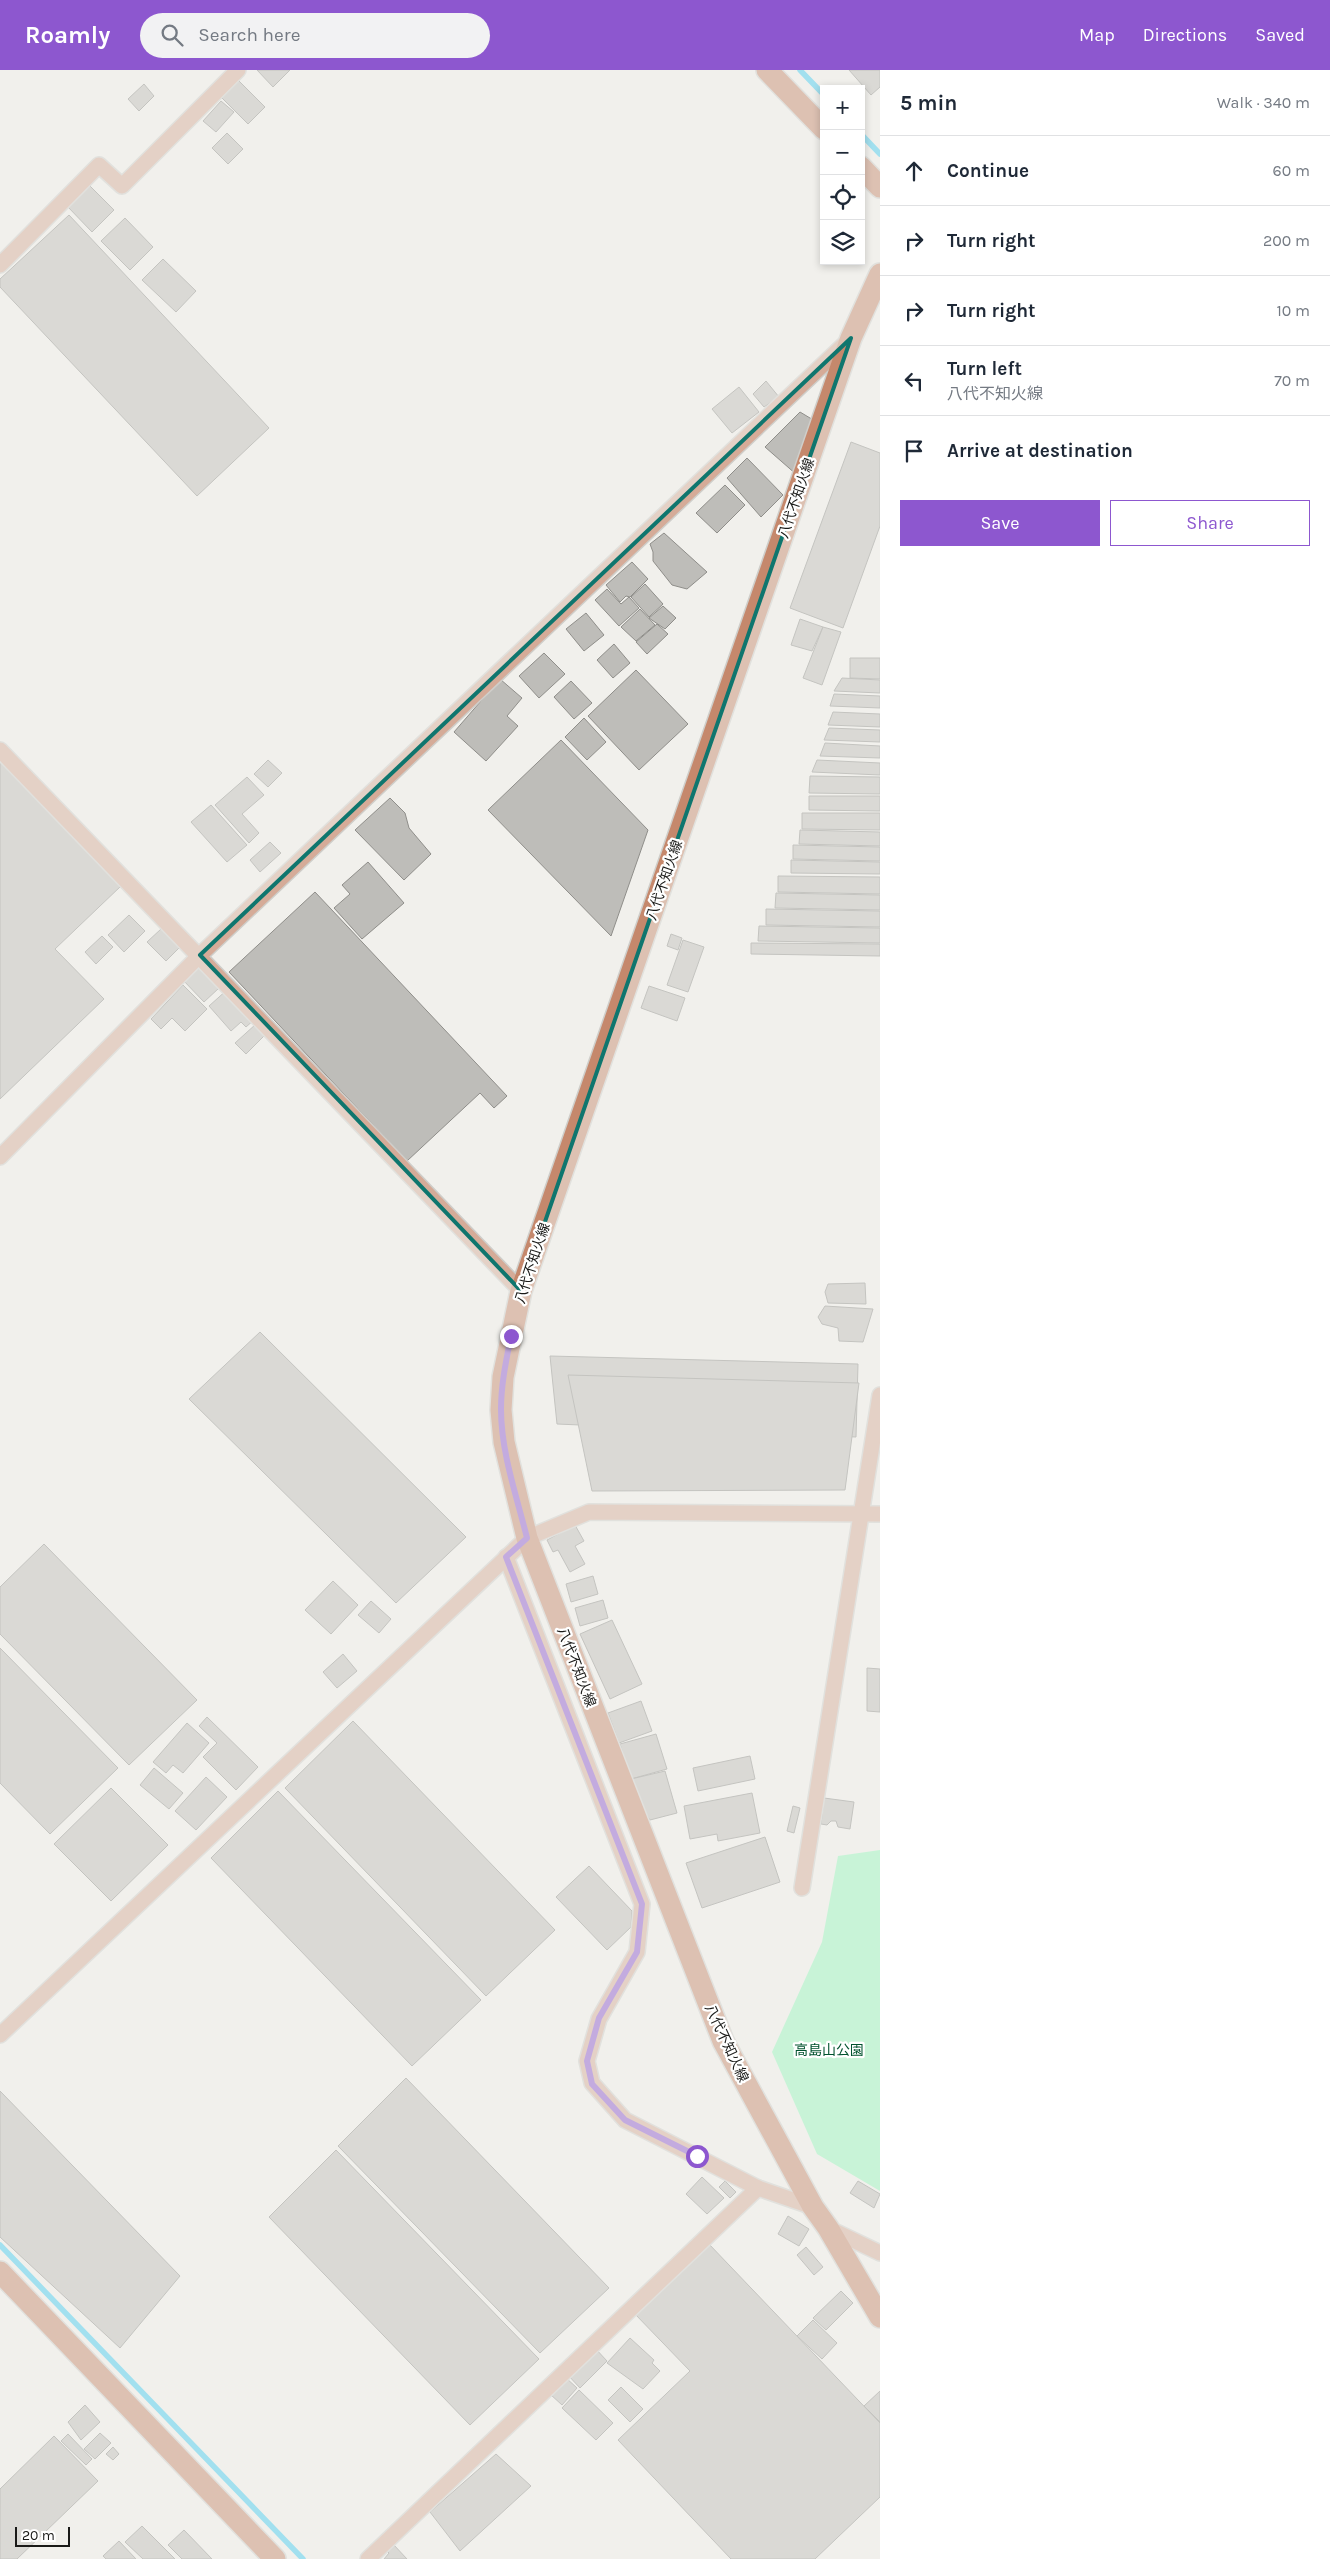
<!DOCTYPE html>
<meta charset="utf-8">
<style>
body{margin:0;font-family:Karla,"Noto Sans JP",sans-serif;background:#f2f2f3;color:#1f2937}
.controls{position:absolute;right:15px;top:15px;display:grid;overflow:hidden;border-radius:0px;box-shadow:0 2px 8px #0003}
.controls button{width:45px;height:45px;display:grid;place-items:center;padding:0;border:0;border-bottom:1px solid #e0e1e3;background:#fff;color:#1f2937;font:25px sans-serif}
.scale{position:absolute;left:15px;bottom:12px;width:55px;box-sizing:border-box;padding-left:5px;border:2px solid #1a1a18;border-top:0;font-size:14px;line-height:18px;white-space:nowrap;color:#1a1a18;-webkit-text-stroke:4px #fff;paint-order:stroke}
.stop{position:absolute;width:15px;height:15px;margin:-11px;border:4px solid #8d57cf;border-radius:50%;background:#fff}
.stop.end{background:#8d57cf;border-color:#fff;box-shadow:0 1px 5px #0008}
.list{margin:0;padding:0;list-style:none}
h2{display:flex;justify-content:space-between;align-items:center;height:65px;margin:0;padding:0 20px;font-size:21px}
h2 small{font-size:16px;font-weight:400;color:#747a83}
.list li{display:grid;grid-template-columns:32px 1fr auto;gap:15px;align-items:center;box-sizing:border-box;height:70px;padding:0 20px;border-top:1px solid #e0e1e3}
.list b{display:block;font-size:19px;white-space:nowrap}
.list p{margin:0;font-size:16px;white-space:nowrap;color:#747a83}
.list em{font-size:16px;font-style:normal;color:#747a83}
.actions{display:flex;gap:10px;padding:15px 20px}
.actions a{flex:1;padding:11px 0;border:1px solid #8d57cf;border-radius:0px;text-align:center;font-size:18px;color:#8d57cf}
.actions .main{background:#8d57cf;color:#fff}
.icon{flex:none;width:28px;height:28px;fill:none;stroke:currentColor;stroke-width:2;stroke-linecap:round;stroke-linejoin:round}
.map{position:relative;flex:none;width:880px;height:2489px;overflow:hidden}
header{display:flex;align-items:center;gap:30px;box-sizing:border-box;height:70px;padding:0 25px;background:#8d57cf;color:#fff}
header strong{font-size:24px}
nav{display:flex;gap:28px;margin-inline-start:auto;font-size:18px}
.search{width:350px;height:45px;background:#f2f2f3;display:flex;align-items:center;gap:12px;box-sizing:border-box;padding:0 18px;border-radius:28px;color:#747a83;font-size:19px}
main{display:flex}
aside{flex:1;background:#fff}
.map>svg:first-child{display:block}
.green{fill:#98f7bd}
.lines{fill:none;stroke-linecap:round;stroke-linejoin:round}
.stream{stroke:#43ccf1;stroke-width:5.5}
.building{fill:#bebdb9;stroke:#8f8e8a}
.street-casing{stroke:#cfceca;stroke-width:18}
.secondary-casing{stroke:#cfceca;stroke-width:24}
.street{stroke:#d5ab98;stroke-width:15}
.secondary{stroke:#c5886c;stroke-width:21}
.route{stroke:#8d57cf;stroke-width:6}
.marked{fill:none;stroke:#0f766e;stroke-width:4;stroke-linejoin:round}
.labels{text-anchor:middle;stroke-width:4.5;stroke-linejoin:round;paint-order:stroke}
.street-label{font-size:14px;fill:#1a1a18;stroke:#fff}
.park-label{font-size:14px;fill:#00522e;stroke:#fff}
</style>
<header>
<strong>Roamly</strong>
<div class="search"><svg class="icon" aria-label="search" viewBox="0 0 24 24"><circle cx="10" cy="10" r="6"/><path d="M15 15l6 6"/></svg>Search here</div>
<nav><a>Map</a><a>Directions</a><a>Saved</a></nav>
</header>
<main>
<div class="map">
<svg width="880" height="2489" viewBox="0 0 880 2489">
<rect width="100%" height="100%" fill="#f1f0ec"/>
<path class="green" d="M880,1780V2121L817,2084L772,1982L822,1872L838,1786Z"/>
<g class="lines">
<g class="stream">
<path d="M800,0L824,25"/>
<path d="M861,64L880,84"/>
<path d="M0,2175L303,2489"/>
</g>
</g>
<g class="building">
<path d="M257,0H290L273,17Z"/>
<path d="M849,0H880V17L871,25Z"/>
<path d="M239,11L265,37L248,54L222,28Z"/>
<path d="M144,14L154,26L139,41L128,29Z"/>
<path d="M221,31L234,42L216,62L203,51Z"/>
<path d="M227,63L243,79L228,94L212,78Z"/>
<path d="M88,114L114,140L92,162L67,136Z"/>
<path d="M69,145L269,358L197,426L0,217V209Z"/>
<path d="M125,148L153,177L130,200L101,171Z"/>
<path d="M163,189L196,221L176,242L142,210Z"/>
<path d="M766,311L779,327L764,337L753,324Z"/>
<path d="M739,317L759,342L732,363L712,339Z"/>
<path d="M800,342L820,354L797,405L765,377Z"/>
<path d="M851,372L880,383V456L843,558L790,538Z"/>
<path d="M747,388L783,425L761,447L727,408Z"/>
<path d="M725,415L745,435L717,463L696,443Z"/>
<path d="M664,463L707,502L687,519L672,515L653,491V482L650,474Z"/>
<path d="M632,492L648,509L630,527L626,526L620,532L606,515Z"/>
<path d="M645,514L663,534L649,547L631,527Z"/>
<path d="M607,519L621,534L629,527L639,538L619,556L595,530Z"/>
<path d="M663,536L676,548L665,559L649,548Z"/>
<path d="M640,539L655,555L636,571L621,557Z"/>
<path d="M586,543L604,565L584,581L566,559Z"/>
<path d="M800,549L823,557L812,581L791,575Z"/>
<path d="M657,554L668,564L647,584L636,572Z"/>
<path d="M823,557L841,562L822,615L803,608Z"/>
<path d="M614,574L630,593L613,608L597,590Z"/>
<path d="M544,583L565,604L539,628L519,606Z"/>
<path d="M850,588H880V609L850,608Z"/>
<path d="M636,600L688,654L639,700L588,646Z"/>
<path d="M842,608L880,610V623L834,621Z"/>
<path d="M500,609L522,628L507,646L518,656L486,691L454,662Z"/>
<path d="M571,611L592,633L574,649L554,627Z"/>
<path d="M834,624L880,626V638L830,636Z"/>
<path d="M833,642L880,644V657L828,655Z"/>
<path d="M584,648L606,672L587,690L565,667Z"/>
<path d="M829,658L880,660V672L824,670Z"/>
<path d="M561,670L648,760L611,866L488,740Z"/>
<path d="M825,673L880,676V688L820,686Z"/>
<path d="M268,690L282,703L268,717L254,704Z"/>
<path d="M817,690L880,693V705L812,702Z"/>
<path d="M0,692L121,816L55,879L104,929L0,1029Z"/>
<path d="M810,706L880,707V724L809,723Z"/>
<path d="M247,707L264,725L242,744L259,763L249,773L215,735Z"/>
<path d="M809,726H880V741L809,740Z"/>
<path d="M390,728L405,743L409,758L431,784L404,810L355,760Z"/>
<path d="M211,735L247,775L227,792L191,752Z"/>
<path d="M802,743H880V760L802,759Z"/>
<path d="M800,760L880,762V776L799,774Z"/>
<path d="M270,772L281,783L260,802L250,790Z"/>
<path d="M793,775L880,777V791L793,789Z"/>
<path d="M791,790L880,792V804L791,803Z"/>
<path d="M368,792L404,833L362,869L334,838L350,824L342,815Z"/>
<path d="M778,806L880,807V824L778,822Z"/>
<path d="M315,822L507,1026L494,1038L480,1023L407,1091L229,902Z"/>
<path d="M776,823L880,825V840L775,838Z"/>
<path d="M766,839L880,841V857L766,855Z"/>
<path d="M129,845L145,861L124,882L108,865Z"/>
<path d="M759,856L880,858V873L758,871Z"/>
<path d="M161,859L179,878L166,891L147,872Z"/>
<path d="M671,864L682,868L678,880L667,876Z"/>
<path d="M102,866L113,877L96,894L85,882Z"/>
<path d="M683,870L704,877L688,922L667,915Z"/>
<path d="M751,873L880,874V886L751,884Z"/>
<path d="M197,895L219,918L204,932L182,909Z"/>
<path d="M183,915L207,939L185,961L172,948L161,959L151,949Z"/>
<path d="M649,916L685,928L677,951L641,938Z"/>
<path d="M228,919L255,949L246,957L241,952L231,961L209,936Z"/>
<path d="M256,954L266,964L246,984L235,973Z"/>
<path d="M865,1213L866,1234L828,1233L825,1222L828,1214Z"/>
<path d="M825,1236L873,1239L863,1272L839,1271L838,1258L822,1254L818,1247Z"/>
<path d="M260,1262L466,1467L396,1533L189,1329Z"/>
<path d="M550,1286L858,1294L856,1367L557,1354Z"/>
<path d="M568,1305L859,1313L845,1420L592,1421Z"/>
<path d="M575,1455L584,1471L575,1476L585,1494L570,1502L558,1480L553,1482L547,1470Z"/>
<path d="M44,1474L197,1630L129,1695L0,1564V1517Z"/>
<path d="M593,1506L598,1524L571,1532L566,1514Z"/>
<path d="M333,1511L358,1535L331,1564L305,1540Z"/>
<path d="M603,1530L608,1548L580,1556L575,1538Z"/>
<path d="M371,1531L391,1549L379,1563L358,1545Z"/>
<path d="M612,1550L642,1614L610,1629L580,1564Z"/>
<path d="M0,1578L118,1698L50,1764L0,1713Z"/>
<path d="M343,1584L357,1601L337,1618L323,1602Z"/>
<path d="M867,1598L880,1599V1642L867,1641Z"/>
<path d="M641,1631L652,1661L619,1673L608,1643Z"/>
<path d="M207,1647L258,1697L236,1720L203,1687L217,1673L199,1656Z"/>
<path d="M353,1651L555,1860L486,1926L285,1718Z"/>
<path d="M187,1653L209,1673L183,1703L173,1695L166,1703L153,1692Z"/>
<path d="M656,1664L667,1699L631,1709L620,1674Z"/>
<path d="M750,1686L755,1709L698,1721L693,1698Z"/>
<path d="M154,1698L183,1723L169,1739L140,1715Z"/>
<path d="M665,1701L677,1743L650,1750L636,1729L631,1709Z"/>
<path d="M206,1707L227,1727L196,1760L175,1741Z"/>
<path d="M111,1718L168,1775L111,1831L54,1774Z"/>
<path d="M278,1721L481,1930L412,1996L211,1788Z"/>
<path d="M752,1723L760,1763L718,1771L717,1764L690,1769L684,1736Z"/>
<path d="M824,1728L854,1732L850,1759L838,1757L836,1751H831L827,1755L821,1754Z"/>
<path d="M793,1736L800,1738L794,1763L787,1761Z"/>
<path d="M765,1767L780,1812L702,1838L686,1793Z"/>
<path d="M589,1796L632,1841L631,1857L607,1880L556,1827Z"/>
<path d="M406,2008L609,2218L540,2283L338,2076Z"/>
<path d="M0,2021L180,2206L120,2278L0,2167Z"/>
<path d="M336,2080L539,2289L470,2355L269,2147Z"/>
<path d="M702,2107L724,2128L707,2144L686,2124Z"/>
<path d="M725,2111L736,2122L730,2128L719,2117Z"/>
<path d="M858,2111L880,2124L874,2138L850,2123Z"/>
<path d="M788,2146L809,2159L799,2176L778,2164Z"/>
<path d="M708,2173L880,2353V2427L815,2489H731L618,2370L690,2301L634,2243Z"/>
<path d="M806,2177L823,2197L814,2205L797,2185Z"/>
<path d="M841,2221L853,2233L826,2260L813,2248Z"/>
<path d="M813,2250L837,2273L822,2289L797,2266Z"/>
<path d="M630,2268L654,2290L652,2293L660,2301L643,2319L607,2293Z"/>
<path d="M594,2277L607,2291L580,2318L567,2304Z"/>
<path d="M565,2307L577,2318L562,2335L550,2324Z"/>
<path d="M621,2317L643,2339L630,2352L608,2330Z"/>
<path d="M579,2320L613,2353L596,2370L562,2338Z"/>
<path d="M880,2321V2352L864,2336Z"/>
<path d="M85,2335L100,2352L81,2370L68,2352Z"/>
<path d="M100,2363L111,2373L95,2389L84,2379Z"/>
<path d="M68,2364L92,2389L86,2395L61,2371Z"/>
<path d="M54,2366L98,2411L17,2489H0V2419Z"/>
<path d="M113,2377L119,2384L113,2390L106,2384Z"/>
<path d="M496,2384L531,2416L460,2481L430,2442Z"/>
<path d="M142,2456L175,2489H143L125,2472Z"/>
<path d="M184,2460L212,2489H182L168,2475Z"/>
<path d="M119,2471L136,2489H106L103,2486Z"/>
<path d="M393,2474L407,2489H384L389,2483L386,2480Z"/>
</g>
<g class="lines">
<g class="street-casing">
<g id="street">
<path d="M0,195L99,95L122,116L238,0"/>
<path d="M0,680L521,1221"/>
<path d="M0,1087L200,885L849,270"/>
<path d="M506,1487L642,1834L637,1882L599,1949L587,1991L592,2013L625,2050L758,2118L813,2137"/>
<path d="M802,1818L880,1325"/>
<path d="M0,1965L527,1468L589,1442L880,1444"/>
<path d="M828,2158L880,2183"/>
<path d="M368,2489L758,2118"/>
</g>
</g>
<g class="secondary-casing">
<g id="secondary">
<path d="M767,0L824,59"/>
<path d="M861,97L880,117"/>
<path d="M880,204L851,268L521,1221L503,1307L501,1340L504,1372L527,1468L723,1971L813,2137L828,2158L880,2247"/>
<path d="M0,2202L275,2489"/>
</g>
</g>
<use href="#street" class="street"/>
<use href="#secondary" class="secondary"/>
</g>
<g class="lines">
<path class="route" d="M511,1266C506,1291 501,1315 501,1339C501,1383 517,1427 527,1468L506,1487L642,1834L637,1882L599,1948L587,1991L592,2014L625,2050L697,2086"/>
</g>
<path d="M0 0H880V2489H0ZM851,268L521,1221L200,885Z" fill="#f1f0ec" fill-opacity=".55" fill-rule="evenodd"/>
<path class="marked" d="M851,268L521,1221L200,885Z"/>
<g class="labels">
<g class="street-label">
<text transform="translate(796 428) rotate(-71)" y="5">八代不知火線</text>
<text transform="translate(664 810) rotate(-71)" y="5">八代不知火線</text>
<text transform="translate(532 1193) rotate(-72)" y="5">八代不知火線</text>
<text transform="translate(577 1597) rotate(69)" y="5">八代不知火線</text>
<text transform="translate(727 1973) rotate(65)" y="5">八代不知火線</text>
</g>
<g class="park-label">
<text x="829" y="1985">高島山公園</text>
</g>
</g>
</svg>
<div class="controls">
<button>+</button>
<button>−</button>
<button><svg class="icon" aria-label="locate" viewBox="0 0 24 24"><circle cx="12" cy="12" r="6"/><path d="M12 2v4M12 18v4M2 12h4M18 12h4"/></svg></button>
<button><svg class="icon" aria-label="layers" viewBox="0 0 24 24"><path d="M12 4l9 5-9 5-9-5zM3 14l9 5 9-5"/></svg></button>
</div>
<div class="scale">20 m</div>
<div class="stop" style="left:697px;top:2086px"></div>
<div class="stop end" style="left:511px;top:1266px"></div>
</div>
<aside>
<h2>5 min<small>Walk · 340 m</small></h2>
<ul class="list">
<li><svg class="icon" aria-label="ahead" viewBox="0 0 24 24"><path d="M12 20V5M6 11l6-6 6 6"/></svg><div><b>Continue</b></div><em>60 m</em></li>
<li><svg class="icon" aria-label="right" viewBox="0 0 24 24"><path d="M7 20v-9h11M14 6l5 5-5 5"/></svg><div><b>Turn right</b></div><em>200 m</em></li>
<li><svg class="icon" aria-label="right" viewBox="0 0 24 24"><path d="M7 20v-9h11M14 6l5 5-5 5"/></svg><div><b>Turn right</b></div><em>10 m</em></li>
<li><svg class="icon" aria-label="left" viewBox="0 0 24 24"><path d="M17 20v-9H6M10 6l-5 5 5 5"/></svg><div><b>Turn left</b><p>八代不知火線</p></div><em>70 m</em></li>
<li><svg class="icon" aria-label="arrive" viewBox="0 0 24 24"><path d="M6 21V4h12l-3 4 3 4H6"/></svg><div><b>Arrive at destination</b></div></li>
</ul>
<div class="actions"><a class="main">Save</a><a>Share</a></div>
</aside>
</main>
